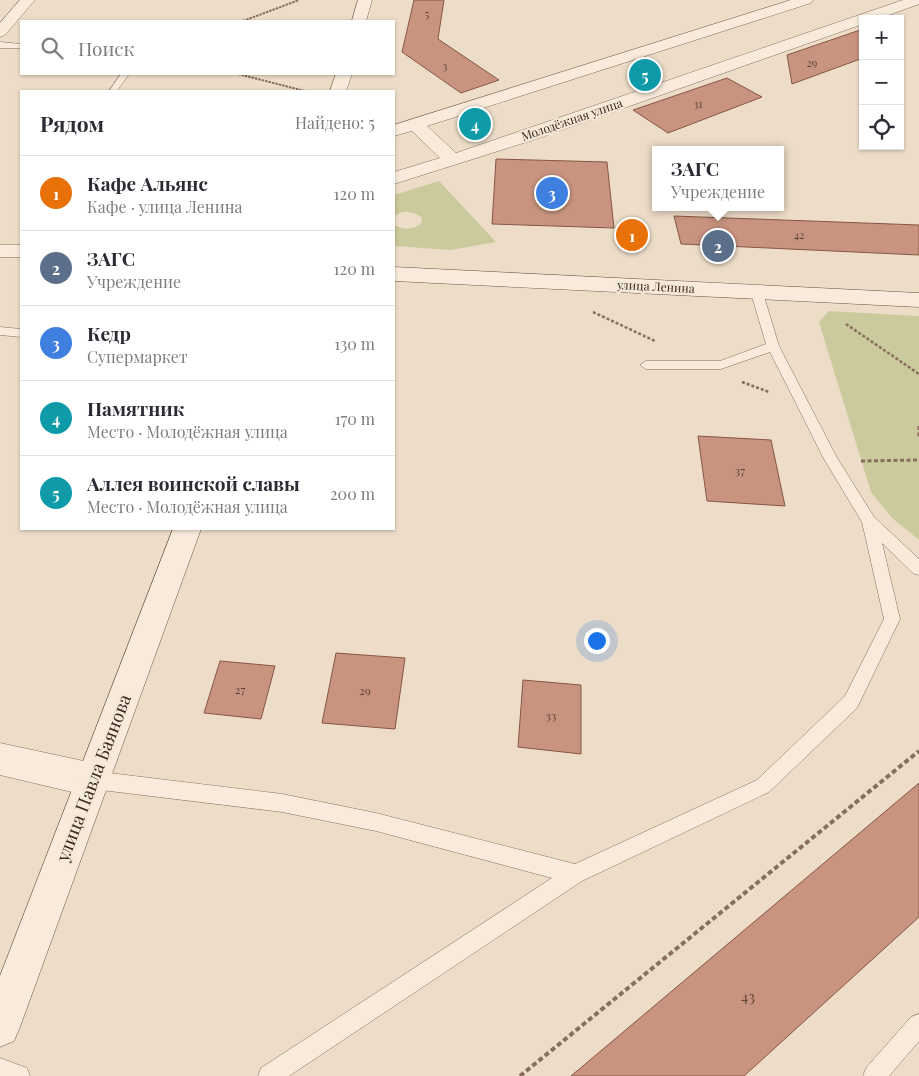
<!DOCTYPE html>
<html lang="ru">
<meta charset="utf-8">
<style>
body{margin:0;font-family:"Playfair Display",serif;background:#f7f7f7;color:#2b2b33}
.controls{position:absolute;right:15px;top:15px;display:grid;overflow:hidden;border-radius:0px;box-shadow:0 1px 4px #0004}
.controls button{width:45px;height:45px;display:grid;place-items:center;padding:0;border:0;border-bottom:1px solid #e1e1e2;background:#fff;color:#2b2b33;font:25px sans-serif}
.you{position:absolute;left:596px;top:640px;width:18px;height:18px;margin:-12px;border:4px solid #fff;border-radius:50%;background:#1a73e8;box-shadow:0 0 0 8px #1a73e833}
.badge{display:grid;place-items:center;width:32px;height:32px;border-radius:50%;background:#94303e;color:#fff;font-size:16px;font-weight:700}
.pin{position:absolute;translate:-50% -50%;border:2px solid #fff;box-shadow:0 1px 5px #0006}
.popup{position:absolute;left:652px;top:146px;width:132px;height:65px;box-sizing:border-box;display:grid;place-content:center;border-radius:0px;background:#fff;filter:drop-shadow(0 1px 4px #0005);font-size:16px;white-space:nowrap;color:#7c7c81}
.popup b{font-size:19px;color:#2b2b33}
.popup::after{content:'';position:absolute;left:50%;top:100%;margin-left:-10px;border:10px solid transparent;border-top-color:#fff}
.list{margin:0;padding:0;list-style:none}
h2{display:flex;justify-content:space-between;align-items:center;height:65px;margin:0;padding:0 20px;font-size:21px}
h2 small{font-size:16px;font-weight:400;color:#7c7c81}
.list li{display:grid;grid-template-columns:32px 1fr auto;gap:15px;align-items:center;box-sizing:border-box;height:75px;padding:0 20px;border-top:1px solid #e1e1e2}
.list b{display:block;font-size:19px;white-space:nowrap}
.list p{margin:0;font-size:16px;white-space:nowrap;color:#7c7c81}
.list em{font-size:16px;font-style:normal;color:#7c7c81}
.icon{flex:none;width:28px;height:28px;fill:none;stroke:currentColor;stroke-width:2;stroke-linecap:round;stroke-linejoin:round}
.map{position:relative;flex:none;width:919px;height:1076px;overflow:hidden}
.search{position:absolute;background:#fff;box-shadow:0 1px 4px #0004;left:20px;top:20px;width:375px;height:55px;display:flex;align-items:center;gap:12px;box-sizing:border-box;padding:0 18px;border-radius:0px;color:#7c7c81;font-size:19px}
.panel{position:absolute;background:#fff;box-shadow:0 1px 4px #0004;left:20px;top:90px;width:375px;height:440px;border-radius:0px}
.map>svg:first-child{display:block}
.green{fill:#cbca9c}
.building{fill:#c9947f;stroke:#865644}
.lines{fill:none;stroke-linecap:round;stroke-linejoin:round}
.service-casing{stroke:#886e5d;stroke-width:1}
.minor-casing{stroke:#886e5d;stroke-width:1}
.tertiary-casing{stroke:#886e5d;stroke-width:1}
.secondary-casing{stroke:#6a5041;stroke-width:1}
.path-far3{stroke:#886e5d;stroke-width:2;stroke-dasharray:2.5 1;stroke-linecap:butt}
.path-far2{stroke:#886e5d;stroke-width:2.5;stroke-dasharray:3 2;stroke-linecap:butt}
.path-far1{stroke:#886e5d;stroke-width:3;stroke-dasharray:4 2.5;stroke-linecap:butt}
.path{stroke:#886e5d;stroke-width:4;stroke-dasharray:5 3;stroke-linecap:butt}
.service{fill:#f8ebdb;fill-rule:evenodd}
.minor{fill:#f8ebdb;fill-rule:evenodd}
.tertiary{fill:#f8ebdb;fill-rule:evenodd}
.secondary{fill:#f8ebdb;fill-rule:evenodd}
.labels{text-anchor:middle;stroke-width:4.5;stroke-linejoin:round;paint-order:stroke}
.far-number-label{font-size:11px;fill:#5d4438}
.far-street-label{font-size:12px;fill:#392920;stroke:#f4e8d7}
.number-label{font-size:12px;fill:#5d4438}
.near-number-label{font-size:15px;fill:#5d4438}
.near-street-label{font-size:18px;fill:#392920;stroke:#f4e8d7}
</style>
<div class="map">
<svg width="919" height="1076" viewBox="0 0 919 1076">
<rect width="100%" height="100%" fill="#edddc8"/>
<g class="green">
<path d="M439,181L496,242L451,250L394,246V225C404,230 411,230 421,224L422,218C414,211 402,209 394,217V195Z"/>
<path d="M829,311L919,316V540L892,518L871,492L819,322Z"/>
</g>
<g class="building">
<path d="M414,0H444L438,39L499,80L461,93L402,52Z"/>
<path d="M863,29V58L792,84L787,55Z"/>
<path d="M727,78L762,97L668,133L633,110Z"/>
<path d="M496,159L607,162L614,228L492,224Z"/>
<path d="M674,216L919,225V255L681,244Z"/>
<path d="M698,436L771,440L785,506L707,501Z"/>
<path d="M336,653L405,658L395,729L322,723Z"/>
<path d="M220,661L275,666L261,719L204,713Z"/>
<path d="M523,680L581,685V754L518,747Z"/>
<path d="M919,783V917L744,1076H571Z"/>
</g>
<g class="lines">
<g class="service-casing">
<g id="service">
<path d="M0,42L21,44V48H0Z"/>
<path d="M121,74H129L117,91H109Z"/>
<path d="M757,289L763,293L779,346L836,456L874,517L919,559V575L914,574L882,543L900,619L857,708L769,792L582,881L289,1076H258L261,1068L552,878L376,831L282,812L93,789L87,786L84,780L87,774L93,771L282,794L376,813L575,864L757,780L845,696L884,619L862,522L824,459L770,352L721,369H646L640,365L646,361H720L766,344L751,293Z"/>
<path d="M0,327L21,329V337L0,335Z"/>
<path d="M919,1014V1041L889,1076H863L866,1068L911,1017Z"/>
<path d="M0,1058L27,1068L30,1076H0Z"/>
</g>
</g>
<g class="minor-casing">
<g id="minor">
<path d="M20,0H35L5,35L0,37V23Z"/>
<path d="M791,0H813L811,3L427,126L456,153L903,0H919V4L878,19H863V24L533,140L394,184V172L440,158L412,131L394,136V125Z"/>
<rect x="0" y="245" width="21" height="12"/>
<path d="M0,743L93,763L105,768L110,780L105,792L93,797L0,775Z"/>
</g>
</g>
<g class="tertiary-casing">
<g id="tertiary">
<path d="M358,0H372L366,21H352Z"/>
<path d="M336,74H352L346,91H330Z"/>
</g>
</g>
<g class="secondary-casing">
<g id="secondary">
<path d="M394,267L919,293V307L394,281Z"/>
<path d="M173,529H201L20,1027L14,1041L0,1047V976Z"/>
</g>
</g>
<g class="path-far3">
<path d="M243,21L299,0"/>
<path d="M238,74L305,91"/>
</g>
<g class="path-far2">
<path d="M593,312L655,341"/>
<path d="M846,324L919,374"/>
<path d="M742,382L769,392"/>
</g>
<g class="path-far1">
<path d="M919,426V437"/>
<path d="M861,461L919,460"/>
</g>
<path class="path" d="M520,1076L919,751"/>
<use href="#service" class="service"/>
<use href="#minor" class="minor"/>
<use href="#tertiary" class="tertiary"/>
<use href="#secondary" class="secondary"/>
</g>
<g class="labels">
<g class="far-number-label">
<text x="427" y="18">5</text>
<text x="812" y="67">29</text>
<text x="445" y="70">3</text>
<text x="698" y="108">31</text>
<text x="799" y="239">42</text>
</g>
<g class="far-street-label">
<text transform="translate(572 120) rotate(-19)" y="4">Молодёжная улица</text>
<text transform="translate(656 287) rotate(3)" y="4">улица Ленина</text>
</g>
<g class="number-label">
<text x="740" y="475">37</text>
<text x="240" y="694">27</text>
<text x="365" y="695">29</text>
<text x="551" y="720">33</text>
</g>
<g class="near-number-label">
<text x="748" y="1002">43</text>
</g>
<g class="near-street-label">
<text transform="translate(94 778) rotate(-69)" y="6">улица Павла Баянова</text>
</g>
</g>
</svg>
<div class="controls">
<button>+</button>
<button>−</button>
<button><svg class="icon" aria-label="locate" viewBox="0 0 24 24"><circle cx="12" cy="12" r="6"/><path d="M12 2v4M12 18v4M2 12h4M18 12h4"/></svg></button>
</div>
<div class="you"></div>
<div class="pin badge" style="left:632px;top:235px;background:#e8710a">1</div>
<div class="pin badge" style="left:718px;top:246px;background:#5c6f8a">2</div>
<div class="popup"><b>ЗАГС</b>Учреждение</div>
<div class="pin badge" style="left:552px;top:193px;background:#3f7fe0">3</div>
<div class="pin badge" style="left:475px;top:124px;background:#0f9aa8">4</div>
<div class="pin badge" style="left:645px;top:75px;background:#0f9aa8">5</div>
<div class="search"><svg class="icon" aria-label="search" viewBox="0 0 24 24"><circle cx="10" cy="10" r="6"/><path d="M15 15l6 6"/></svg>Поиск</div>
<section class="panel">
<h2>Рядом<small>Найдено: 5</small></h2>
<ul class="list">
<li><span class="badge" style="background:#e8710a">1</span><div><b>Кафе Альянс</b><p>Кафе · улица Ленина</p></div><em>120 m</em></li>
<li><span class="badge" style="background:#5c6f8a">2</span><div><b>ЗАГС</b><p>Учреждение</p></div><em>120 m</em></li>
<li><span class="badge" style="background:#3f7fe0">3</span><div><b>Кедр</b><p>Супермаркет</p></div><em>130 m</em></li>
<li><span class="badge" style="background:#0f9aa8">4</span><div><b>Памятник</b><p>Место · Молодёжная улица</p></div><em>170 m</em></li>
<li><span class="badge" style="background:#0f9aa8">5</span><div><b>Аллея воинской славы</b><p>Место · Молодёжная улица</p></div><em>200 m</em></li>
</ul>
</section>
</div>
